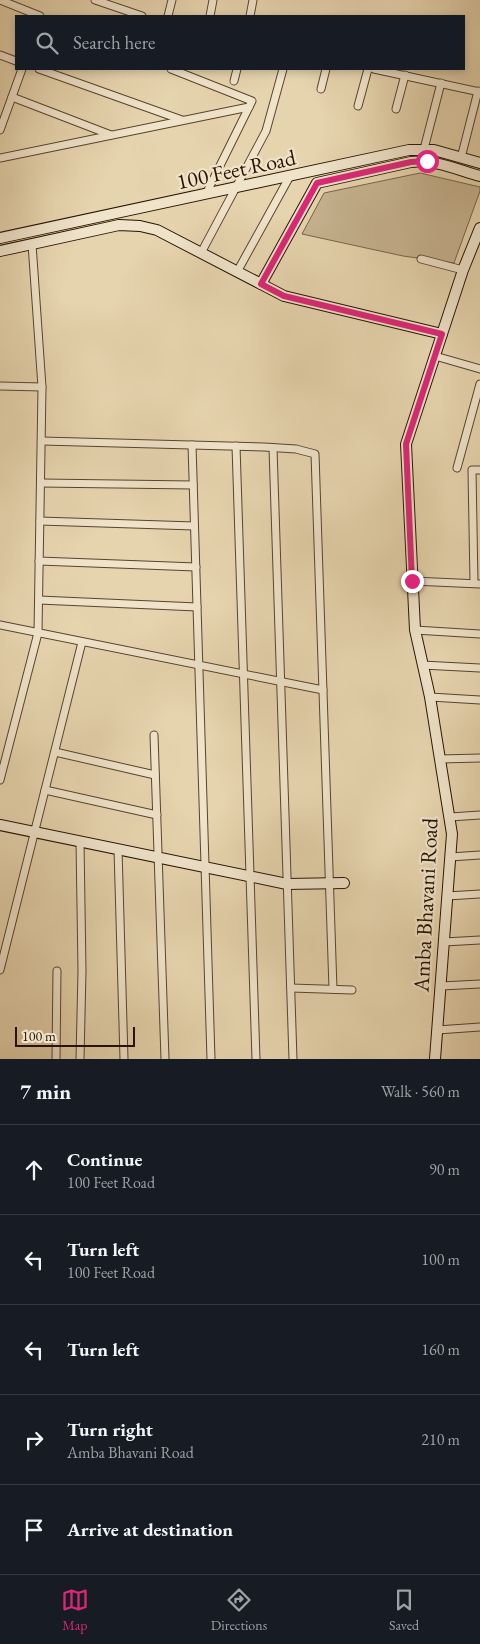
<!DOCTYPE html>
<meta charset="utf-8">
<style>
body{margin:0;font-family:"EB Garamond",serif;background:#20242c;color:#f1f3f6}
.scale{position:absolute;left:15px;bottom:12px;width:120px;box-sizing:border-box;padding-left:5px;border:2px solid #281400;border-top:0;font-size:14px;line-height:18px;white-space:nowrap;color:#281400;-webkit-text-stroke:4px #efe3ca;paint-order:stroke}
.stop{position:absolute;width:15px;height:15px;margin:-11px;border:4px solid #db2777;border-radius:50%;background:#fff}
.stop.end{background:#db2777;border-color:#fff;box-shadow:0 1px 5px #0008}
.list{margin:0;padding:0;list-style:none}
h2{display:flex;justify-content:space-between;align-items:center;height:65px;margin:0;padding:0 20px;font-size:21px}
h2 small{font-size:16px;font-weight:400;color:#9ea1a6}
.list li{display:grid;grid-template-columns:32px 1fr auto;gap:15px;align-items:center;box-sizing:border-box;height:90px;padding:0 20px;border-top:1px solid #363941}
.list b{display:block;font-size:19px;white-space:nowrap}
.list p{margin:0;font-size:16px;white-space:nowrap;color:#9ea1a6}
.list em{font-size:16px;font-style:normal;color:#9ea1a6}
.icon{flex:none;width:28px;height:28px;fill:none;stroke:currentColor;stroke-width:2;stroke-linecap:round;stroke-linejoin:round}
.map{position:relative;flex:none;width:480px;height:1059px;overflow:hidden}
.search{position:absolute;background:#171b24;box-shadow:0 2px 8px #0003;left:15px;right:15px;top:15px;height:55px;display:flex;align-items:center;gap:12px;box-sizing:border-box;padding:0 18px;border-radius:0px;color:#9ea1a6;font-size:19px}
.sheet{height:515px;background:#171b24}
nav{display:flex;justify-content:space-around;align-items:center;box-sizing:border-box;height:70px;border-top:1px solid #363941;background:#171b24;font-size:14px;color:#9ea1a6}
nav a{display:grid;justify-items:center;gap:2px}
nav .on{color:#db2777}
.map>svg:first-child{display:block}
.green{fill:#c6b390;stroke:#776448}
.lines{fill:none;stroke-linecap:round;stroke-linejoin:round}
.street-casing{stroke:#58442c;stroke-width:9}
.secondary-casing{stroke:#281400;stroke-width:12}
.street{stroke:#efe3ca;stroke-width:7}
.secondary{stroke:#efe3ca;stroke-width:10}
.route{stroke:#db2777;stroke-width:6}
.labels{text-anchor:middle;stroke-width:4.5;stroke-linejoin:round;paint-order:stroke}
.street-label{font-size:22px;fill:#281400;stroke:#efe3ca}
</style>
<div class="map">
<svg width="480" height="1059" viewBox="0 0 480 1059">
<rect width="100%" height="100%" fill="#e6d4ae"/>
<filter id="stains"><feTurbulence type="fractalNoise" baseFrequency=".004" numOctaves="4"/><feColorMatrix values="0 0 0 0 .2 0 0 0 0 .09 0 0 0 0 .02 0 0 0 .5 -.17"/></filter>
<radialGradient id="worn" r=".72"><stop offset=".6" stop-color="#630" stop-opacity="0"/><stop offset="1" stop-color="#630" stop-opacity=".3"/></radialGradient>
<path class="green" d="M420,173L480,187V191L454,263L403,256L302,234L324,193Z"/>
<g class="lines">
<g class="street-casing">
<g id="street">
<path d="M0,0L40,16"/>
<path d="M95,0L142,16"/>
<path d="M168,16L172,0"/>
<path d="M210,16L213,0"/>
<path d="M250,16L253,0"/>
<path d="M0,55L16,61"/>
<path d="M39,69L182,120"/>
<path d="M171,69L252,101L206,194"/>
<path d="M374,69L480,92"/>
<path d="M234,81L237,69"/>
<path d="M321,89L326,69"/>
<path d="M12,97L111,135"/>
<path d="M358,106L368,69"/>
<path d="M396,109L405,75"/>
<path d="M0,130L22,69"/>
<path d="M424,149L441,83"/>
<path d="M0,158L249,107"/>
<path d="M461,158L478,91"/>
<path d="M201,253L266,131L283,69"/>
<path d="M421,259L463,270"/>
<path d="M237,272L290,176"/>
<path d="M435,356L480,369"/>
<path d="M0,386L42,387"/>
<path d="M42,441L264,447L296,449L315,454L333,989"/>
<path d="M192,445L211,1059"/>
<path d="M236,446L256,1059"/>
<path d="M273,448L293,1059"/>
<path d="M457,468L480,384"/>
<path d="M41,483L193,485"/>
<path d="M40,521L194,526"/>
<path d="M39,561L196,567"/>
<path d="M412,581L480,584"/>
<path d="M474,583L472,470H480"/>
<path d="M39,600L197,607"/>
<path d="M0,625L323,690"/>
<path d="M415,630L480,634"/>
<path d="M422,665L480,668"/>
<path d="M430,697L480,700"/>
<path d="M154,735L165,1059"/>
<path d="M55,752L155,775"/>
<path d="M440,759L480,758"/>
<path d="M0,780L38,633L42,387L32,244"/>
<path d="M45,790L157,815"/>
<path d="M450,817L480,815"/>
<path d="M80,841L82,971L80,1059"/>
<path d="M118,849L124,1059"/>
<path d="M450,857L480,855"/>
<path d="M447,896L480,894"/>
<path d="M444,942L480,940"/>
<path d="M0,970L82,642"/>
<path d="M441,986L480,984"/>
<path d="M291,988L352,990"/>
<path d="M437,1030L480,1027"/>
<path d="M56,1059L57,971"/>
</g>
</g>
<g class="secondary-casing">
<g id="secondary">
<path d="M0,238L409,150H434L480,163"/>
<path d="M0,251L119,225L140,226L157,230L261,284L317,183L411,162C435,159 458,170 480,176"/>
<path d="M261,284L284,296L442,334"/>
<path d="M0,825L287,884L344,883"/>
<path d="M435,1059L452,834L430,697L415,630L406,444L463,270L480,228"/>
</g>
</g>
<use href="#street" class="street"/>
<use href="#secondary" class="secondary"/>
</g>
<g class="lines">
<path class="route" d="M412,581L406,444L442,334L284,296L261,284L317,183L411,162L427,161"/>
</g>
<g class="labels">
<g class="street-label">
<text transform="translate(236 169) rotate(-12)" y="8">100 Feet Road</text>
<text transform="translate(425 905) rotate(-87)" y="8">Amba Bhavani Road</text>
</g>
</g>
<rect width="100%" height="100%" filter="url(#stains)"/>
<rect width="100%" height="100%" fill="url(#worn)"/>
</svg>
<div class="scale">100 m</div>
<div class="stop" style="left:427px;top:161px"></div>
<div class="stop end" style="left:412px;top:581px"></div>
<div class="search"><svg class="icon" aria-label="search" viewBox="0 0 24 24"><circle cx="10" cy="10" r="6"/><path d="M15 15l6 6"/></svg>Search here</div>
</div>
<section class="sheet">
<h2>7 min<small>Walk · 560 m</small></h2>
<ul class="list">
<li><svg class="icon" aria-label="ahead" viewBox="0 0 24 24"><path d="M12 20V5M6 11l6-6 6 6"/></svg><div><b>Continue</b><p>100 Feet Road</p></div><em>90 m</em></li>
<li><svg class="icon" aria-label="left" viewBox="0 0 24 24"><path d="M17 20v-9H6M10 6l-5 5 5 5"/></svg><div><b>Turn left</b><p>100 Feet Road</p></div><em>100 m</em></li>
<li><svg class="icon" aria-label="left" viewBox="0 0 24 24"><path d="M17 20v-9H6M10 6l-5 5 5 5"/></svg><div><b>Turn left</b></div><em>160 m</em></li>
<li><svg class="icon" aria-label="right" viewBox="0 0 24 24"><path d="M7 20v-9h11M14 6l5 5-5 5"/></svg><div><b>Turn right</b><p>Amba Bhavani Road</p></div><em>210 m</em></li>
<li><svg class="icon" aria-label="arrive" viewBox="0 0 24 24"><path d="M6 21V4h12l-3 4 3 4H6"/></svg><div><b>Arrive at destination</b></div></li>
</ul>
</section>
<nav>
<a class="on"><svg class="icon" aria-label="map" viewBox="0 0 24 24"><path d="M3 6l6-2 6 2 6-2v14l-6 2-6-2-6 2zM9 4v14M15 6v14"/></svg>Map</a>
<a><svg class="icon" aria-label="directions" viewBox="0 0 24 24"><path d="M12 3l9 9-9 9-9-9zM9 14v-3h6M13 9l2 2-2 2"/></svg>Directions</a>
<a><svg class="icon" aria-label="saved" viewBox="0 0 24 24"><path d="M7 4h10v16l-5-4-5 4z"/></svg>Saved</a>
</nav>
